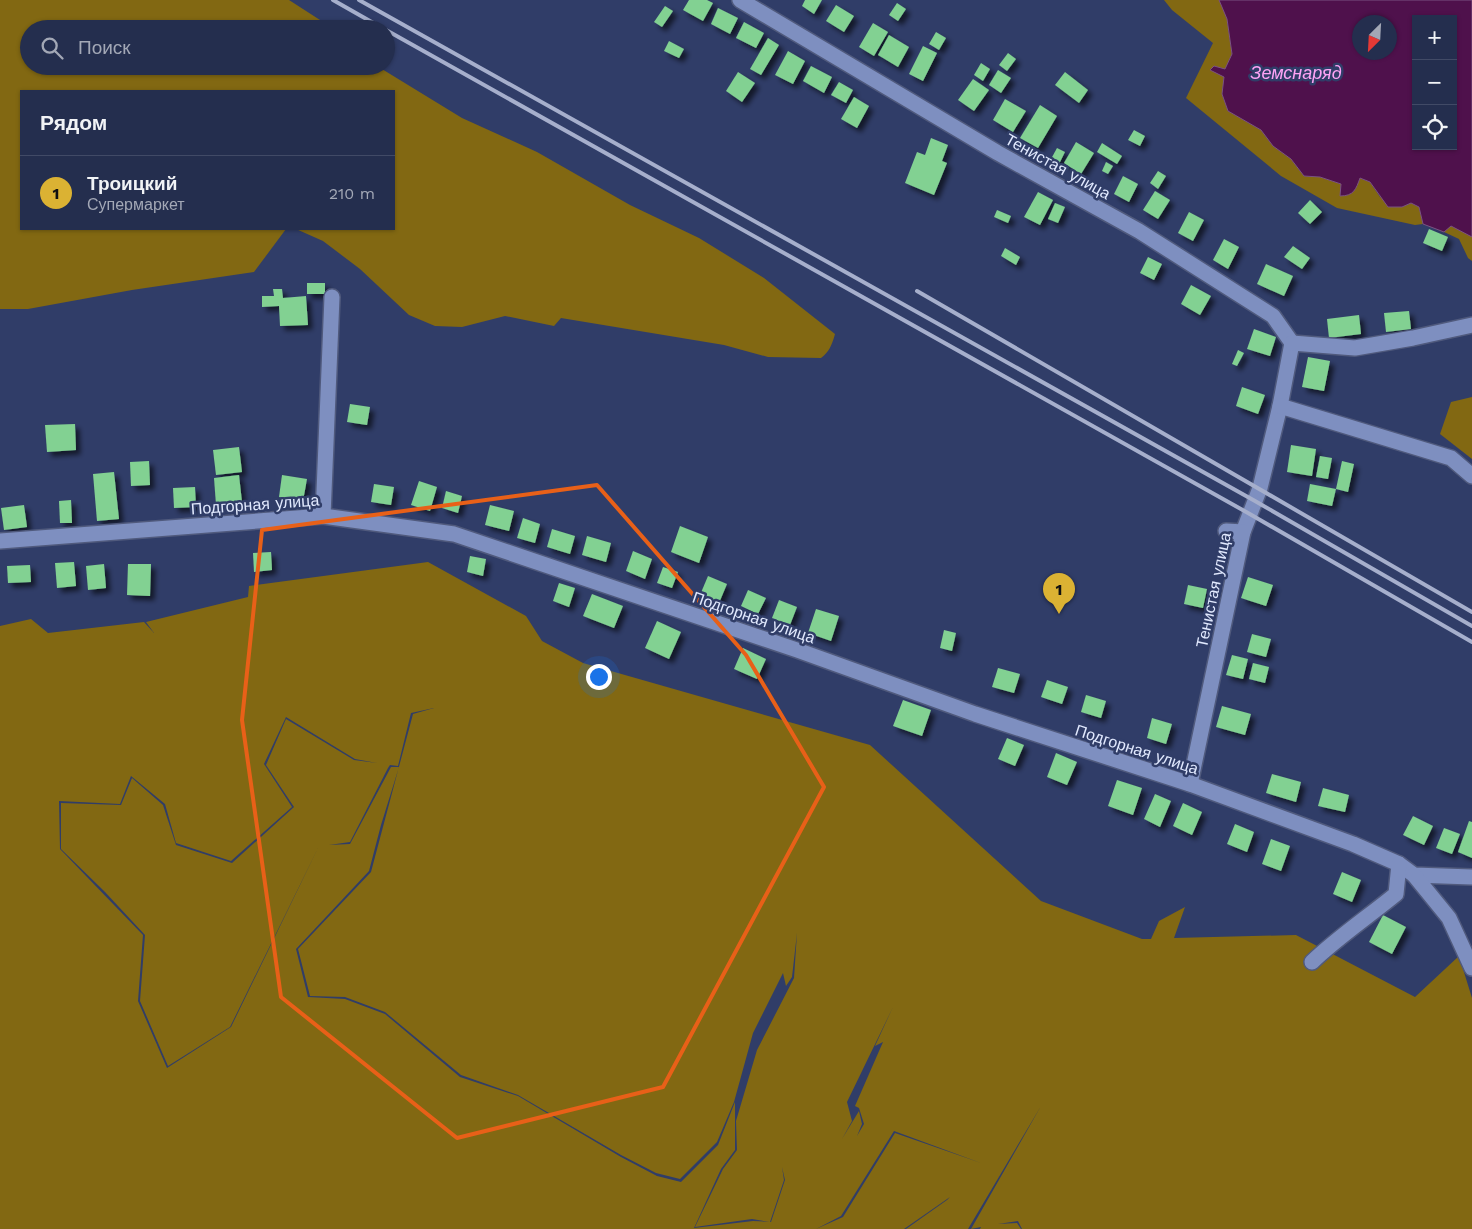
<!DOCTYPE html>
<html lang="ru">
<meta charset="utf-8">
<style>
body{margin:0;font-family:"Work Sans",sans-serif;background:#303a58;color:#f1f3f6}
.controls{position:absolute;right:15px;top:15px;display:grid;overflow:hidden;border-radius:0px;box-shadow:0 1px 4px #0004}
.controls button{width:45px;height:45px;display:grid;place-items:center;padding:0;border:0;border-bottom:1px solid #414a66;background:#242e4e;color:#f1f3f6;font:25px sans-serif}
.compass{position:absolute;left:1352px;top:15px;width:45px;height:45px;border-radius:50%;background:#242e4e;box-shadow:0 1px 4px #0004;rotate:204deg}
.you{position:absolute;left:598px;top:676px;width:18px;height:18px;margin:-12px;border:4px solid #fff;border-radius:50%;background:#1a73e8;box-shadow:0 0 0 8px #1a73e833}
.badge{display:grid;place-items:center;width:32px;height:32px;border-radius:50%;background:#dbb233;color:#111;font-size:16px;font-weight:700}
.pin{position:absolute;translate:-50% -41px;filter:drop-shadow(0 1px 2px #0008)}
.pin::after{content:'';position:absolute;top:26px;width:18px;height:15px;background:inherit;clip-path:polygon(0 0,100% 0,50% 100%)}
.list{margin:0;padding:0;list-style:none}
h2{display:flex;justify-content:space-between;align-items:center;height:65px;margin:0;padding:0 20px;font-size:21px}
h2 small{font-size:16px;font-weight:400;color:#a3a8b6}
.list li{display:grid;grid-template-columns:32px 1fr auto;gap:15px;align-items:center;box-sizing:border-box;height:75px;padding:0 20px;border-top:1px solid #414a66}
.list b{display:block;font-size:19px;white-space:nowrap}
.list p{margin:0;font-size:16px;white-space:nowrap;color:#a3a8b6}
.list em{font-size:16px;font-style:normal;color:#a3a8b6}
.icon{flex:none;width:28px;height:28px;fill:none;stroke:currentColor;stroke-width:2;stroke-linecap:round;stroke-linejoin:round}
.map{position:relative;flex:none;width:1472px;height:1229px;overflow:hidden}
.search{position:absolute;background:#242e4e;box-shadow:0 1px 4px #0004;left:20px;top:20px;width:375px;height:55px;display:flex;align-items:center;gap:12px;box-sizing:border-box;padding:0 18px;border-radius:28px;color:#a3a8b6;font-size:19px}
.panel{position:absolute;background:#242e4e;box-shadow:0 1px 4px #0004;left:20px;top:90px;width:375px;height:140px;border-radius:0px}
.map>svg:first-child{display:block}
.green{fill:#826812;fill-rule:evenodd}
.water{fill:#4f114c;stroke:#7b5281;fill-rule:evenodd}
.building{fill:#82d192;filter:url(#shadow)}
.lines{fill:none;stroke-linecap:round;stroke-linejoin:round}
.minor-casing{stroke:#505a7d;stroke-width:18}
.minor{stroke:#7e8fc0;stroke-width:15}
.rail{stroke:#a6afcc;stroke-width:4}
.marked{fill:none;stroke:#e86018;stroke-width:4;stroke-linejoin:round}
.labels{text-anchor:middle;stroke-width:5;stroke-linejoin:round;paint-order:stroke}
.street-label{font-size:16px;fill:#e1e9fe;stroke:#303d68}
.water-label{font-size:18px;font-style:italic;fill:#fda3f5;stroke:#303d68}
</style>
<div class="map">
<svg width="1472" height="1229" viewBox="0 0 1472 1229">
<defs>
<filter id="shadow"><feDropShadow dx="4.5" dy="4.5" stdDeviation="2.5" flood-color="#0009"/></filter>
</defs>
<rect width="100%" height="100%" fill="#303d68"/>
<g class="green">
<path d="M0,0H289L334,29H29V66H377L462,118L537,152L630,205L699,238L764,278L835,334C832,345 829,352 821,358L768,357L724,345L561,318L554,326L505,316L462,327L435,326L409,315L360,269L323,241L296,229H394V91H21V229H286L254,272L132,290L28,309H0Z"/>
<path d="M1164,0H1220L1227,19L1232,54L1225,70L1222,94L1228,111L1261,130L1273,146L1291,159L1304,176L1320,177L1341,184L1340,195L1359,178L1370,182L1380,197L1402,207L1411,203L1419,207L1423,224L1415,225L1337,208L1281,176L1186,98L1213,43L1172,10Z"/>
<path d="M1451,225L1472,236V261L1468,258L1459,239L1444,232Z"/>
<path d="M1472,397V459L1440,434L1451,402Z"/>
<path d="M428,562L526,616L542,641L583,663L870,745L1041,901L1142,939H1151L1159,921L1185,907L1174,938L1296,935L1415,997L1459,956L1472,998V1229H1022L1018,1221L998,1224L1017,1223L1021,1229H980L981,1227L971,1229L1041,1106L968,1229H906L947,1200L950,1197L904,1229H0V626L31,619L48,633L144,622L154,633L146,622L248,597L249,586ZM434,708L413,714L371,872L298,949L310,996L345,997L385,1012L461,1075L518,1095L621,1155L656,1173L680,1179L717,1142L734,1102L753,1033L783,973L786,986L792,977L797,933L794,978L757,1050L736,1121L737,1150L723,1169L695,1227L752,1219L770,1222L784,1180L782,1167L785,1180L771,1222L753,1221L694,1228L721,1169L735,1150V1102L718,1145L681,1182L657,1176L621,1157L518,1096L460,1077L385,1014L345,999L308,997L296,949L369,871L381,825L399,767H391L350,844L329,845L350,842L388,768L390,765L398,766L411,713ZM286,717L355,759L377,763L354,760L286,719L266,765L294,807L232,863L176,845L163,805L132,778L121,805L61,803V849L105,892L145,935L140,1001L168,1066L230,1027L319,846L231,1027L167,1068L138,1001L143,935L60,849L59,801L120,804L131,776L165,804L176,843L231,861L292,807L264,764ZM893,1007L875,1046L883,1042L855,1106L859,1108L864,1124L857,1136L862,1124L859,1111L842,1139L852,1121L847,1102ZM894,1131L981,1163L895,1133L843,1217L816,1229L841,1216Z"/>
</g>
<path class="water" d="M1219,0H1472V237L1451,226L1444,232L1423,224L1419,207L1411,203L1402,207H1388L1370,182L1360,178C1356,189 1354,196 1340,196L1341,184L1320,177L1304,176L1291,159L1273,146L1261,130L1228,111L1222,94L1224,77L1210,70L1214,66L1225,69L1232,54L1227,19ZM1416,19H1453V146H1416ZM1360,22H1390V52H1360Z"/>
<g class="building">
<path d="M689,0H707L713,3L703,21L683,10Z"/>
<path d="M805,0H822L814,14L802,6Z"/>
<path d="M897,3L906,9L898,21L889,15Z"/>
<path d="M836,5L854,16L844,32L826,21Z"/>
<path d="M665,6L673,11L662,27L654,22Z"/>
<path d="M718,8L738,18L730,34L711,24Z"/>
<path d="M744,22L764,33L756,48L736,38Z"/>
<path d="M873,23L888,32L874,56L859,47Z"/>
<path d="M936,32L946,38L939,50L929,44Z"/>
<path d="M889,35L909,47L898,67L878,55Z"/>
<path d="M768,38L779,45L761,75L750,69Z"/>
<path d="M669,41L684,49L679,58L664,51Z"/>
<path d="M923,46L937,53L923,81L909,74Z"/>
<path d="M788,51L805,61L793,84L775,75Z"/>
<path d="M1008,53L1016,59L1007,71L999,65Z"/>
<path d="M981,63L990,69L983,81L974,75Z"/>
<path d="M811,66L832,77L824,93L803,81Z"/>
<path d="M998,70L1011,78L1001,93L989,85Z"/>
<path d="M738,72L755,83L742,102L726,91Z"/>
<path d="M1065,72L1088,90L1079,103L1055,85Z"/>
<path d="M973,79L989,90L974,111L958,100Z"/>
<path d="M839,82L853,90L846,103L831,95Z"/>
<path d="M854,97L869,106L857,128L841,119Z"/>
<path d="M1005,99L1026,111L1013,132L993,120Z"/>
<path d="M1040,105L1057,116L1038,148L1020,138Z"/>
<path d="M1134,130L1145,136L1140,146L1128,140Z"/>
<path d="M931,138L948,145L942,161L947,163L934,195L905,183L917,152L925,155Z"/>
<path d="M1076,142L1094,153L1081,174L1064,163Z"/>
<path d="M1102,143L1122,156L1117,164L1097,152Z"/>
<path d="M1057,148L1065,152L1059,164L1051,159Z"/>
<path d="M1106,162L1113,166L1108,174L1102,171Z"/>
<path d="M1158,171L1166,176L1158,189L1150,183Z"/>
<path d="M1123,176L1138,184L1129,202L1114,194Z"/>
<path d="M1155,191L1170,200L1158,219L1143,210Z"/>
<path d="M1038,192L1053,200L1040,225L1024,217Z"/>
<path d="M1310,200L1322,212L1310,224L1298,213Z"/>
<path d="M1055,203L1065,207L1058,223L1048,219Z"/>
<path d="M997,210L1011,216L1008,223L994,217Z"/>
<path d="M1189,212L1204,220L1193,241L1178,233Z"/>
<path d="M1429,229L1448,237L1442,251L1423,243Z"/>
<path d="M1224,239L1239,247L1228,269L1213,260Z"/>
<path d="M1293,246L1310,258L1302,269L1284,257Z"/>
<path d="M1005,248L1020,257L1016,265L1001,256Z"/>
<path d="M1148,257L1162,264L1154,280L1140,273Z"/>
<path d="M1266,264L1293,276L1284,296L1257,284Z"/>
<rect x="307" y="283" width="18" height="11"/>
<path d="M1191,285L1211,296L1200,315L1181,304Z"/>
<path d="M273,289H282L283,298L306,296L308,325L280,326L279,306L262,307V296H274Z"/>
<path d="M1409,311L1411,329L1386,332L1384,313Z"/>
<path d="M1359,315L1361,334L1329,338L1327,319Z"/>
<path d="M1254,329L1276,337L1270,356L1247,349Z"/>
<path d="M1238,350L1244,353L1237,366L1232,364Z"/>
<path d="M1308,357L1330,361L1324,391L1302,387Z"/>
<path d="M1242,387L1265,395L1258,414L1236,406Z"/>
<path d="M350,404L370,407L367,425L347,422Z"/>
<path d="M75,424L76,450L47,452L45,425Z"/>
<path d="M1291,445L1316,449L1312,476L1287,472Z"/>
<path d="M239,447L242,472L216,475L213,450Z"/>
<path d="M1320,456L1332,458L1328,479L1316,477Z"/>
<path d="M149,461L150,485L131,486L130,462Z"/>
<path d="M1342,461L1354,464L1348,492L1336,489Z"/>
<path d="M114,472L119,519L97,521L93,474Z"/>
<path d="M239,475L242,502L216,505L214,478Z"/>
<path d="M282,475L307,479L303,501L279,497Z"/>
<path d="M419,481L437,487L430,511L411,505Z"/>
<path d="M374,484L394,487L391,505L371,502Z"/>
<path d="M1310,484L1336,489L1332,506L1307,501Z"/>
<path d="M195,487L196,507L174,508L173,488Z"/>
<path d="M446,491L462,496L458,513L442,508Z"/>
<path d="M71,500L72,523H60L59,501Z"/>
<path d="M24,505L27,527L4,530L1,508Z"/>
<path d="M490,505L514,511L509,531L485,525Z"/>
<path d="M523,518L540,524L535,543L517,538Z"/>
<path d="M680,526L708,537L699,563L671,552Z"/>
<path d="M552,529L575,536L570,554L547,547Z"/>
<path d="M587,536L611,543L606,562L582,555Z"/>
<path d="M633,551L652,559L645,579L626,571Z"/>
<path d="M271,552L272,570L254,572L253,553Z"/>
<path d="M470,556L486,559L483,576L467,572Z"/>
<path d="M74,562L76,586L57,588L55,563Z"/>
<path d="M104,564L106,588L88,590L86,566Z"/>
<path d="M128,564H151L150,596L127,595Z"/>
<path d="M30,565L31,582L8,583L7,566Z"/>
<path d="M663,567L678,572L672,588L657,583Z"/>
<path d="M708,576L727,584L719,603L700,595Z"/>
<path d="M1248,577L1273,585L1266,606L1241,598Z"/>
<path d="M559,583L575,588L569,607L553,601Z"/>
<path d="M1188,585L1207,589L1203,608L1184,604Z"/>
<path d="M748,590L766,598L758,614L741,606Z"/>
<path d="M592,594L623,606L614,628L583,616Z"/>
<path d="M779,600L797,607L790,625L772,618Z"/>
<path d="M816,609L839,616L831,641L808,633Z"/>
<path d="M657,621L681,632L669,659L645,648Z"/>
<path d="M944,630L956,633L952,651L940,648Z"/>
<path d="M1252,634L1271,639L1266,657L1247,652Z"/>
<path d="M743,648L766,659L757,679L734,669Z"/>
<path d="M1232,655L1248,659L1243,679L1226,675Z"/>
<path d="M1253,663L1269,667L1265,683L1249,679Z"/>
<path d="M998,668L1020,674L1014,693L992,687Z"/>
<path d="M1047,680L1068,687L1062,704L1041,697Z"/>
<path d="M1086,695L1106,701L1101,718L1081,712Z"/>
<path d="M903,700L931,710L922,736L893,726Z"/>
<path d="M1222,706L1251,714L1245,735L1216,727Z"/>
<path d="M1152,718L1172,724L1166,744L1147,738Z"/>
<path d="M1007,738L1024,745L1015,766L998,759Z"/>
<path d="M1056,753L1077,762L1067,785L1047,777Z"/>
<path d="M1272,774L1301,782L1296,802L1266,793Z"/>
<path d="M1117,780L1142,788L1133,815L1108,806Z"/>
<path d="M1323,788L1349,795L1345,812L1318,806Z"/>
<path d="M1155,794L1171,801L1160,827L1144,819Z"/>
<path d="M1183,803L1202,812L1192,835L1173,826Z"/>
<path d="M1413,816L1433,826L1424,845L1403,835Z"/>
<path d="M1469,821L1472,822V858L1458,852Z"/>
<path d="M1235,824L1254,832L1247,852L1227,844Z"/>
<path d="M1444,828L1460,834L1452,854L1436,848Z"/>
<path d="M1271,839L1290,846L1281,871L1262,864Z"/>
<path d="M1342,872L1361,880L1352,902L1333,894Z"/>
<path d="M1383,915L1406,927L1392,954L1369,942Z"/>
</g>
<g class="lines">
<g class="minor-casing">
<g id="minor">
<path d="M740,0L998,153L1139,231L1273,316L1292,343L1280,406L1260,488L1243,532L1190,784"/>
<path d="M1292,343L1355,348L1413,338L1472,325"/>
<path d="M1280,406L1451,458L1472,476"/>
<path d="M323,516L332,297"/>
<path d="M1226,531L1243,532"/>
<path d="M0,541L323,516L454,534L797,650L975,714L1190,784L1353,844L1399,864L1414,875L1472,877"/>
<path d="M1414,875L1449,918L1472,968"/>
<path d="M1312,962C1338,937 1368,917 1396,894L1399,864"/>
</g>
</g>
<use href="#minor" class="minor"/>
<g class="rail">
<path d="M333,0L384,29"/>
<path d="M359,0L1255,501L1472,626"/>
<path d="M386,30L1248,513L1472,642"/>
<path d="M917,291L1472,612"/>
</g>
</g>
<path class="marked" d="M597,485L746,655L824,787L663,1087L457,1138L281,997L242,720L262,530Z"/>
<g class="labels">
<g class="street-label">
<text transform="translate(1058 166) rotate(29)" y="6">Тенистая улица</text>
<text transform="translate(255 504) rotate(-4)" y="6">Подгорная улица</text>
<text transform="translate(1213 590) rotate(-78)" y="6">Тенистая улица</text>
<text transform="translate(754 617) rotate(19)" y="6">Подгорная улица</text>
<text transform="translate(1137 749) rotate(18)" y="6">Подгорная улица</text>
</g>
<g class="water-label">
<text x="1296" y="79">Земснаряд</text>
</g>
</g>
</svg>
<div class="controls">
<button>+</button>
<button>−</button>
<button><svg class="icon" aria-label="locate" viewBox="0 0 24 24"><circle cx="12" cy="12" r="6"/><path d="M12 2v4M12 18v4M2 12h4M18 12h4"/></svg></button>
</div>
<svg class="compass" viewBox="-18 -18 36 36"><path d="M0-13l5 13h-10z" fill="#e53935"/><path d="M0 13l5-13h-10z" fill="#a3a8b6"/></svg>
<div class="you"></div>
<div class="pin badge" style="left:1059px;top:614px">1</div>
<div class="search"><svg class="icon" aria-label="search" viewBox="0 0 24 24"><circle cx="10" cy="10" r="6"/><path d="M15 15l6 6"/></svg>Поиск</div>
<section class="panel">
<h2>Рядом<small></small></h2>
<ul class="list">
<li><span class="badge">1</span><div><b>Троицкий</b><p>Супермаркет</p></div><em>210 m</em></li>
</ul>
</section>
</div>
